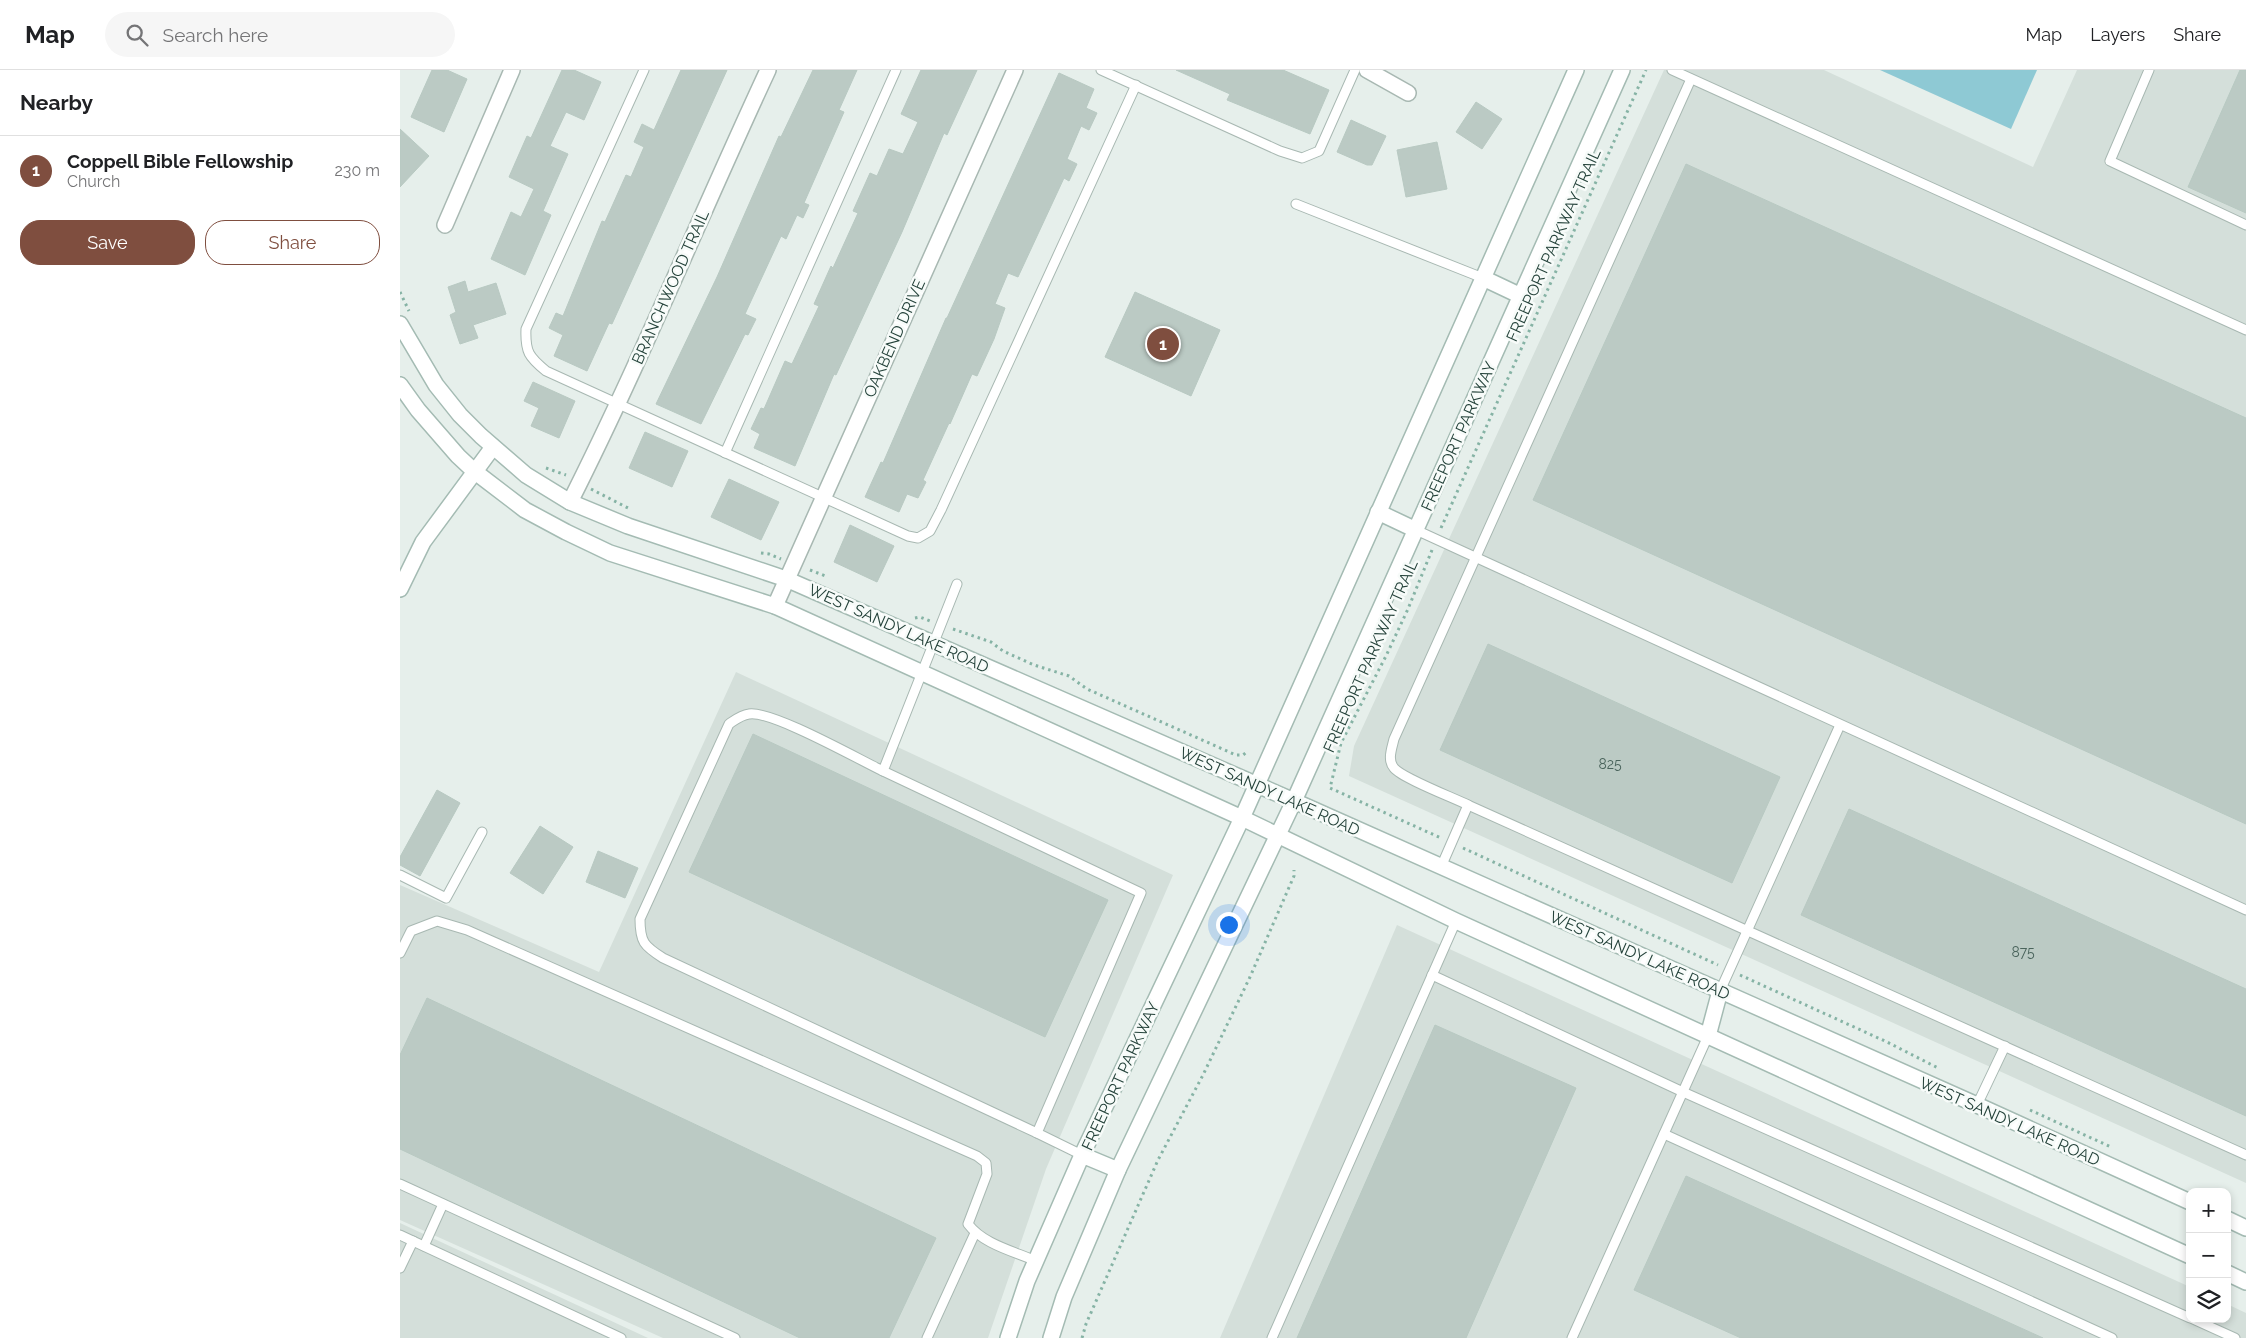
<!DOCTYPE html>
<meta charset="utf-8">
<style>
body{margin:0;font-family:Raleway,sans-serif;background:#f6f6f6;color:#202124}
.controls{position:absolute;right:15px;bottom:15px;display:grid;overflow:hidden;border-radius:10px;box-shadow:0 2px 8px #0003}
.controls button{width:45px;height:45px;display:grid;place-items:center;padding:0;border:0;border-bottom:1px solid #e0e0e0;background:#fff;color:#202124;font:25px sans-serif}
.you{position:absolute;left:828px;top:854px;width:18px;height:18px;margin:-12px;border:4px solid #fff;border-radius:50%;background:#1a73e8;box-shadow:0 0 0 8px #1a73e833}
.badge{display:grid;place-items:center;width:32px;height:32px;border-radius:50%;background:#7f4e3f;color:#fff;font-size:16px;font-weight:700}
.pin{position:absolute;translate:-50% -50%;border:2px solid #fff;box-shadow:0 1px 5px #0006}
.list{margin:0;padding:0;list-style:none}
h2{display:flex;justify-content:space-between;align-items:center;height:65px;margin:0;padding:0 20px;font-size:21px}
h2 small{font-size:16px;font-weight:400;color:#757577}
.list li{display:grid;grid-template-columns:32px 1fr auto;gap:15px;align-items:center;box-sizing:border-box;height:70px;padding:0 20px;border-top:1px solid #e0e0e0}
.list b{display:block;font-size:19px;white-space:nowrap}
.list p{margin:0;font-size:16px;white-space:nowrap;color:#757577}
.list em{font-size:16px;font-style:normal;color:#757577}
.actions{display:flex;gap:10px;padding:15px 20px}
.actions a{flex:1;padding:11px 0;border:1px solid #7f4e3f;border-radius:20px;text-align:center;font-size:18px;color:#7f4e3f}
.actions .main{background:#7f4e3f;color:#fff}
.icon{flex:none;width:28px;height:28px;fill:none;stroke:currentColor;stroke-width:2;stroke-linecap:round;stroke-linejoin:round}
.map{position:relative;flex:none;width:1846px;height:1268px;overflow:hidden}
header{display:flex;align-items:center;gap:30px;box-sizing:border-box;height:70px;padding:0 25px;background:#fff;border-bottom:1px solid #e0e0e0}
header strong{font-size:24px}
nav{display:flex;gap:28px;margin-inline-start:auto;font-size:18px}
.search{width:350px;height:45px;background:#f6f6f6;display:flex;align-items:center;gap:12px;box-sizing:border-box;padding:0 18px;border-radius:28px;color:#757577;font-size:19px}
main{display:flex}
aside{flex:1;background:#fff}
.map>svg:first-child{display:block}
.built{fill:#d4dfda}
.water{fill:#8ec9d4}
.building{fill:#bbcac4;stroke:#b8c9c2}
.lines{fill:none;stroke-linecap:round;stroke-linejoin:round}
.lane-casing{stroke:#a8b8b2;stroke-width:11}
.street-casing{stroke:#a8b8b2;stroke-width:18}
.secondary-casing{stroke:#a4bbb3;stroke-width:18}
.path{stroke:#86b3a5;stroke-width:3;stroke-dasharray:2.5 4;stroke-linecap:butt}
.lane{stroke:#fff;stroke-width:9}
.street{stroke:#fff;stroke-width:15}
.secondary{stroke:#fff;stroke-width:15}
.labels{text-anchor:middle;stroke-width:5;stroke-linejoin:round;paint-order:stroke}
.number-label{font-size:14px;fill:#4a645c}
.street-label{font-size:16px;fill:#24423a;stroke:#f7fbf9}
</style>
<header>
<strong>Map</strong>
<div class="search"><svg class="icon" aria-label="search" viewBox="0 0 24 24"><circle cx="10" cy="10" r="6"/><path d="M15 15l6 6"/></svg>Search here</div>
<nav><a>Map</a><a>Layers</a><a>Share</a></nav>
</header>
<main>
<aside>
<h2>Nearby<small></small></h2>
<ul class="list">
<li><span class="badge">1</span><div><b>Coppell Bible Fellowship</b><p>Church</p></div><em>230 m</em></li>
</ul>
<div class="actions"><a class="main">Save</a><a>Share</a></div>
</aside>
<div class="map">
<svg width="1846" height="1268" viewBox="0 0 1846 1268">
<rect width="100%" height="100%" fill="#e6efeb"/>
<g class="built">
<path d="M1264,0H1424L1633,97L1677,0H1846V1113L949,706L954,676Z"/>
<path d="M336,602L773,805L646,1099L588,1268H263L0,1150V815L199,902Z"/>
<path d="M997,855L1790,1217V1249H1827V1234L1846,1243V1268H820Z"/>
<path d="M0,1153L248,1268H0Z"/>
</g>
<path class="water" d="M1480,0H1637L1611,59Z"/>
<g class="building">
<path d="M32,0H47L67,9L44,62L11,47Z"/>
<path d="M162,0H174L201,12L184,50L166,42L150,76L168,84L143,141L151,145L125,205L91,189L111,142L121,147L134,119L109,107L127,66L131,68Z"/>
<path d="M281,0H327L212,254L209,253L187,301L154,286L163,265L149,258L156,243L163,246L202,151L205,152L226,105L231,107L244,77L234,72L242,54L254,60Z"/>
<path d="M413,0H457L439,40L444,42L404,133L409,135L403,148L397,145L386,169L381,166L345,244L356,249L348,265L345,264L301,354L256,334L317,207L379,66L381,67Z"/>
<path d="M521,0H577L547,65L544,63L502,162L436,305L434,304L395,396L354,378L360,364L351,359L361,338L364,339L385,291L392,294L419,236L414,234L431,196L433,198L458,143L453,141L470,103L477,106L489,79L503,84L518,52L501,44Z"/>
<path d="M776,0H883L929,20L910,64L827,30L830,24Z"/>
<path d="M1840,0H1846V143L1788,117Z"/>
<path d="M659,3L694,19L686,38L697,43L689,60L681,56L667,89L677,94L669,111L664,108L618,207L608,203L595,234L605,238L594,269L577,306L572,304L550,354L549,353L523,410L526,412L518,428L507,424L499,442L465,427L481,392L483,393L546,248H547Z"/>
<path d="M1076,32L1102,49L1082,79L1056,62Z"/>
<path d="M951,50L986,66L972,95H967L937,82Z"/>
<path d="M0,59L29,86L0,117Z"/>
<path d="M1037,72L1047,119L1006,127L997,80Z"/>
<path d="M1286,94L1846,348V754L1133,430Z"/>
<path d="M65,211L68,222L96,213L106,244L73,255L78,268L60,274L50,245L56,242L48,217Z"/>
<path d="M735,222L820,260L791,326L705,287Z"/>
<path d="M133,312L175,331L159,368L131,356L139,338L124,331Z"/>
<path d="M245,362L288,381L272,417L229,398Z"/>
<path d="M329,409L379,432L361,470L311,447Z"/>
<path d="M450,455L494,476L477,512L434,492Z"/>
<path d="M1088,574L1380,707L1332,813L1040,680Z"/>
<path d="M353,664L708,830L645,967L289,802Z"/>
<path d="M37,720L60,733L20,806L0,795V787Z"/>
<path d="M1449,739L1846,919V1046L1401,845Z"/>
<path d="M140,756L173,777L143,824L110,803Z"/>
<path d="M198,781L238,798L225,828L186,812Z"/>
<path d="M27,928L536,1168L489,1268H400L0,1079V985Z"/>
<path d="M1035,955L1176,1018L1066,1268H897Z"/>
<path d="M1286,1106L1643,1268H1341L1234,1220Z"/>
</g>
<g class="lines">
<g class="lane-casing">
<g id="lane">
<path d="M244,0L126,259C125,282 129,287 146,301L508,466L518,468L530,461L541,440L736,15"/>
<path d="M701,0L880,81L902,88L919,81L955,0"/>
<path d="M1272,0L1846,260"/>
<path d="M1749,0L1710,91L1846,155"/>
<path d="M1291,9L994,669C992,678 987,690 994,698C1002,708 1054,728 1068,735L1846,1085"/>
<path d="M896,134L1083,208"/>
<path d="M325,383L496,0"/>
<path d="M1016,460L1846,840"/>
<path d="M557,514L483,701L741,823L637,1063L682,1085"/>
<path d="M483,701C458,689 371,640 349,644C341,645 335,650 329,654L240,849C240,872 244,876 263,888L637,1063"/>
<path d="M1041,797L1068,735"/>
<path d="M0,805L46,828L82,762"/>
<path d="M0,883L11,861L37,851L67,860L577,1086L586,1093L587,1104L568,1154C583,1174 613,1181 636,1191"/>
<path d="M1032,905L1283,1022L1790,1248"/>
<path d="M1320,921L1440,655"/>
<path d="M1577,1035L1605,976"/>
<path d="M1264,1064L1712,1268"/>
<path d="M0,1114L335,1268"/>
<path d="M0,1165L221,1268"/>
<path d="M24,1176L43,1134"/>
<path d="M0,1198L13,1171"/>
<path d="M1793,1249L1835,1268"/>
<path d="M527,1268L575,1163"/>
<path d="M872,1268L1056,851"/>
<path d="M1172,1268L1308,966"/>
</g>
</g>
<g class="street-casing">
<g id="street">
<path d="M967,0L1008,23"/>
<path d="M45,155L112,0"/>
<path d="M170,432C241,291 301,144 368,0"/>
<path d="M375,536L615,0"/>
</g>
</g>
<g class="secondary-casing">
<g id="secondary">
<path d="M1083,208L1121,226"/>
<path d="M0,254L36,315L60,345L81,366L126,405L170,432L228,456L386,509L894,731L1577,1035L1790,1132"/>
<path d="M0,315L18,340L58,386L74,401L125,440L166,462L210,483L375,536L842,748L1056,851L1790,1186"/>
<path d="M978,442L1016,460"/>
<path d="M0,519L23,472L93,377"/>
<path d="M1308,966L1320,921"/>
<path d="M682,1085L718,1100"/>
<path d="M1827,1149L1846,1158"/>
<path d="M1827,1203L1846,1212"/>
<path d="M608,1268L627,1211L682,1085L842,748L1176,0"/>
<path d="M651,1268L664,1227L718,1100L894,731L1222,0"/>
</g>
</g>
<g class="path">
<path d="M0,222L9,241"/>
<path d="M146,398L166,405"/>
<path d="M191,419L230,439"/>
<path d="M1041,458L1246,0"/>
<path d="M1032,480L1008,539L986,586L941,673L930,718L1041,768"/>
<path d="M361,483L369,484L381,489"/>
<path d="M410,500L428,507"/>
<path d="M515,548L520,547L530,551"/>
<path d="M553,559L591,572L603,581L634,595L669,606L687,619L836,685H843L848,681"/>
<path d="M1063,778L1318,895"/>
<path d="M1340,905L1487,972L1540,999"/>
<path d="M1630,1040L1711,1077"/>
<path d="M682,1268L686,1254L758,1090L803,1005L850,907L894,806V800"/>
</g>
<use href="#lane" class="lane"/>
<use href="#street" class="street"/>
<use href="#secondary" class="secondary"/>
</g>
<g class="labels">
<g class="number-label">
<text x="1210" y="699">825</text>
<text x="1623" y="887">875</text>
</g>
<g class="street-label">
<text transform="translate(1153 175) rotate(-66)" y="6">FREEPORT PARKWAY TRAIL</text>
<text transform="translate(270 217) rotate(-66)" y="6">BRANCHWOOD TRAIL</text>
<text transform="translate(494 268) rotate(-66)" y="6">OAKBEND DRIVE</text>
<text transform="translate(1058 366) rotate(-66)" y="6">FREEPORT PARKWAY</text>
<text transform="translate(499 558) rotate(24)" y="6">WEST SANDY LAKE ROAD</text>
<text transform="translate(970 586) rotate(-66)" y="6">FREEPORT PARKWAY TRAIL</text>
<text transform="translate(870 721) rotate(24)" y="6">WEST SANDY LAKE ROAD</text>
<text transform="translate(1240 885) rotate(24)" y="6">WEST SANDY LAKE ROAD</text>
<text transform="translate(720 1006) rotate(-65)" y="6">FREEPORT PARKWAY</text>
<text transform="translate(1610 1051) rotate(24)" y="6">WEST SANDY LAKE ROAD</text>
</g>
</g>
</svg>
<div class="controls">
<button>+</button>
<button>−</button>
<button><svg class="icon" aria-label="layers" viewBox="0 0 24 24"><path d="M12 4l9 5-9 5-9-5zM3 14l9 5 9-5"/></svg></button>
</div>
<div class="you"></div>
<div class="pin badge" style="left:763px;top:274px">1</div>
</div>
</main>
